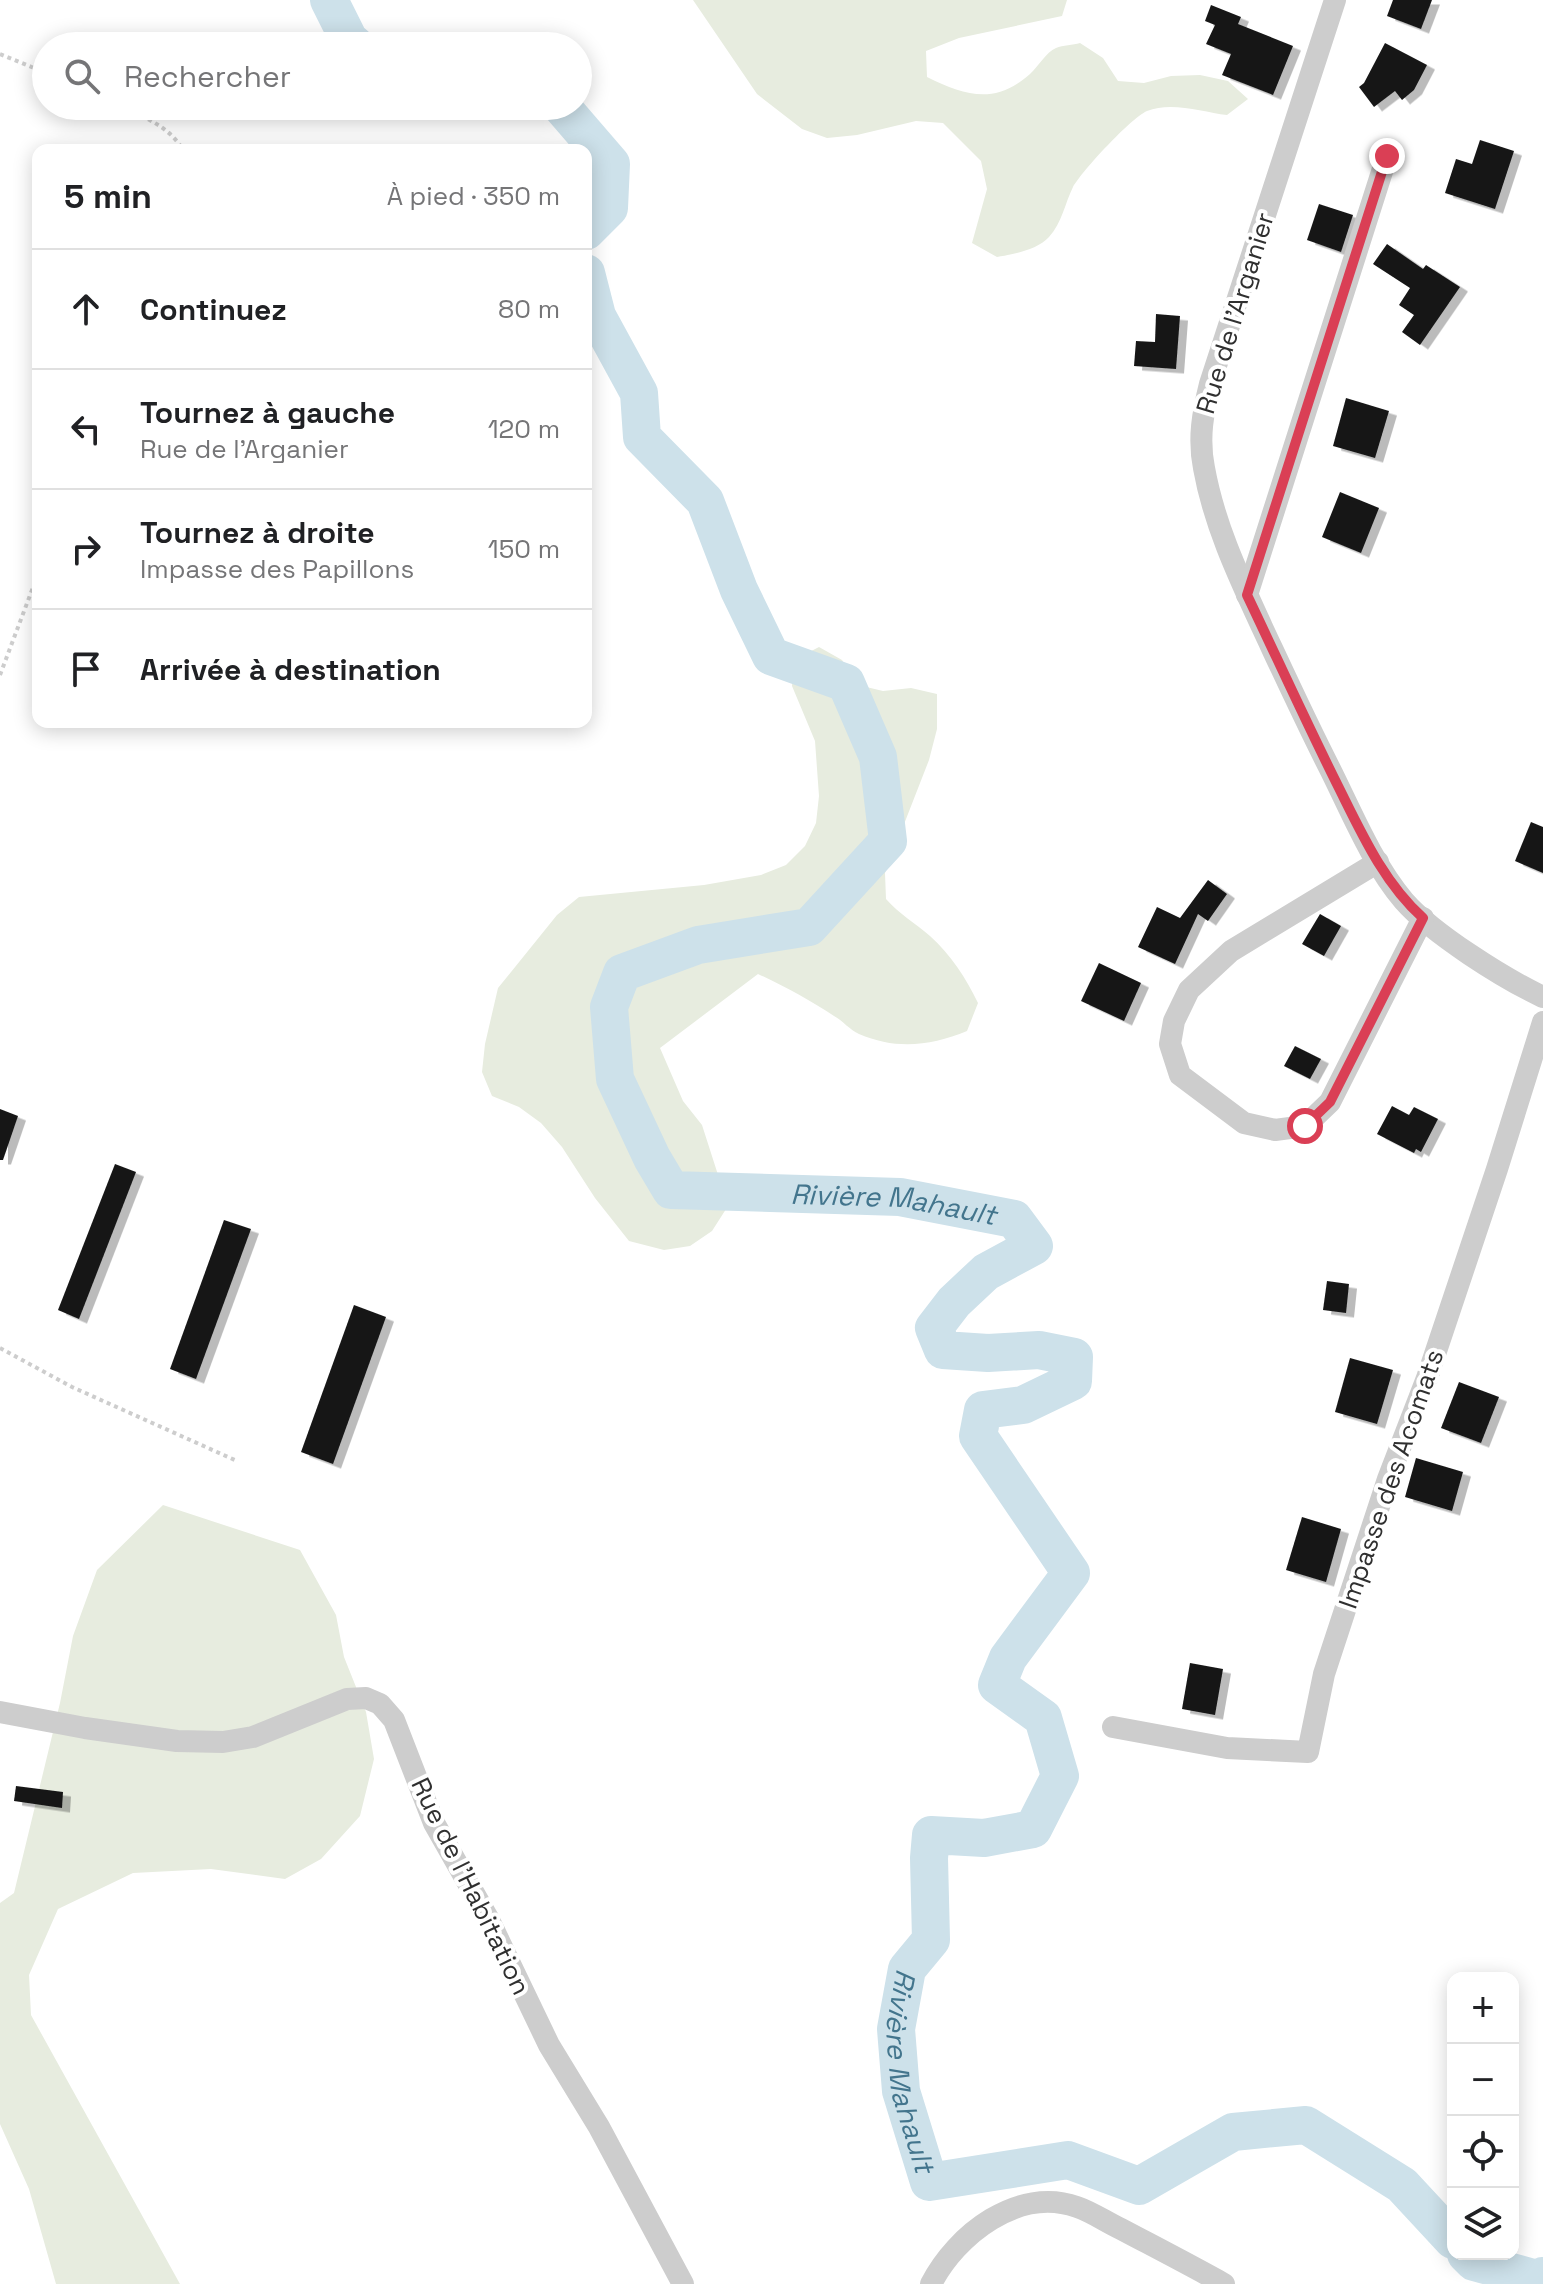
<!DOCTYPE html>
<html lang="fr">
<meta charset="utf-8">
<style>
body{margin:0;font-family:"Space Grotesk",sans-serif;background:#f2f2f2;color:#202124}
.controls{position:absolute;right:24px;bottom:24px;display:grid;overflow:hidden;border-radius:16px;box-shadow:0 4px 20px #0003}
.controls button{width:72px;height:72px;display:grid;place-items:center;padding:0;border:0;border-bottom:2px solid #e0e0e0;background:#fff;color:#202124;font:40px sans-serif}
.stop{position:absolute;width:24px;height:24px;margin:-18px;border:6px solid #da3f55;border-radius:50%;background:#fff}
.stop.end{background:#da3f55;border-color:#fff;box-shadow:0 2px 8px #0008}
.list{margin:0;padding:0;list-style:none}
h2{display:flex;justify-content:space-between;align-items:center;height:104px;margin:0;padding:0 32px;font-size:34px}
h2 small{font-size:26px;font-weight:400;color:#757577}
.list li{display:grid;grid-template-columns:52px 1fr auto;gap:24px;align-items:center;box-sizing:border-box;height:120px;padding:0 32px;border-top:2px solid #e0e0e0}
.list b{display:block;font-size:30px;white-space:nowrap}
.list p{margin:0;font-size:26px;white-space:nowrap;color:#757577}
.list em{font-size:26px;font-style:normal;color:#757577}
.icon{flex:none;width:44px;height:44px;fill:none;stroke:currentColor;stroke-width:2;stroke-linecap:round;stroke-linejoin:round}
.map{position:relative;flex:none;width:1543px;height:2284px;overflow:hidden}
.search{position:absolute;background:#fff;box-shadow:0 4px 20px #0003;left:32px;top:32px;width:560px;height:88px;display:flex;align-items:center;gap:20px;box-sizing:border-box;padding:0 28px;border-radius:44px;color:#757577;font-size:30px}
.panel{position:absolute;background:#fff;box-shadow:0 4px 20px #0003;left:32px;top:144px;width:560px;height:584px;border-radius:16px}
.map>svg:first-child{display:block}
.green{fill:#e7ecdf}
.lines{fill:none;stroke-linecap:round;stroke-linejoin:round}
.river{stroke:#cde1ea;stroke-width:38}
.building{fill:#171717;filter:url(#shadow)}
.path{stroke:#cdcdcd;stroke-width:4;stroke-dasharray:4 4;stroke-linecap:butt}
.minor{stroke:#cdcdcd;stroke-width:22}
.route{stroke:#da3f55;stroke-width:10}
.labels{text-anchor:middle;stroke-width:8;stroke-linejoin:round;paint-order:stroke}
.street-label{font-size:26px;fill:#303030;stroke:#fff}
.water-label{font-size:28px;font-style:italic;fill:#43758d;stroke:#fff}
</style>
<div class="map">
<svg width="1543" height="2284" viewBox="0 0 1543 2284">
<defs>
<filter id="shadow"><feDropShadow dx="8" dy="4.5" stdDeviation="0" flood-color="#0004"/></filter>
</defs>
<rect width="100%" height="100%" fill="#fff"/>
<g class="green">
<path d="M693,0H1067L1062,16L959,38L926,51L927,77C966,96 995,105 1030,74C1038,67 1046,52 1056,48C1063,45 1073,45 1080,43L1103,58L1118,81L1144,83L1171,76L1200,75L1228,81L1248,99L1227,115C1203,112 1171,101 1147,111C1130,119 1083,170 1073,187C1065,203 1062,223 1049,237C1037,250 1014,254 997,257L972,243L987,189L981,161L943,123L916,121L857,135L827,138L802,129L757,94Z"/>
<path d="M819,647L842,660L858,685L883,691L911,688L937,694V729L929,760L885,873L886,899C899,914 915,923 930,936C951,955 966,978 978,1003L967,1031C931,1046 896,1050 859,1034C850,1030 843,1021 834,1016C811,1001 784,986 758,974L660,1048L683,1101L702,1125L728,1206L712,1231L690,1246L664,1250L629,1241L595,1198L562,1147L541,1123L519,1107L492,1096L482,1072L485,1044L498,988L557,915L579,897L704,885L761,875L786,865L805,846L816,823L819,796L815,741L792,686L794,660Z"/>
<path d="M163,1505L300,1550L336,1615L344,1657L366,1712L374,1759L360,1816L321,1859L285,1879L211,1869L133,1873L58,1909L29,1975L31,2015L180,2284H56L29,2189L0,2124V1903L14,1893L60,1703L73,1636L97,1570Z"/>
</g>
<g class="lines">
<g class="river">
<path d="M329,0L349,40L356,46"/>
<path d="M561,106L611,164L609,208L586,231"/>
<path id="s1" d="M586,273L597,316L639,393L642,437L705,501L739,590L771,656L846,683L878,757L888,841L809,927L698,945L622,973L609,1007L615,1079L652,1158L671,1190L900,1197L1014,1219L1034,1246L986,1272L954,1302L934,1328L943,1350L988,1353L1039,1350L1074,1357L1073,1381L1023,1405L983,1410L978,1436L1071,1573L1008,1658L997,1685L1043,1718L1060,1776L1033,1829L984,1838L931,1835L929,1858L931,1940L907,1969L896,2029L901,2091L929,2182L1068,2160L1139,2186L1233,2132L1306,2125L1402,2185L1453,2240"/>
<path d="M1466,2254L1474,2262L1537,2279L1543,2276"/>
</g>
</g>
<g class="building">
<path d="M1393,0H1432L1421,29L1387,16Z"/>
<path d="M1211,5L1241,17L1238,24L1293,46L1273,95L1222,75L1231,54L1206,44L1215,25L1205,21Z"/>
<path d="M1385,43L1427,65L1414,90L1402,100L1395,91L1374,107L1359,87L1364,83Z"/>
<path d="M1480,140L1514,151L1495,209L1445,193L1456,159L1472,164Z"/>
<path d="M1319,204L1353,215L1341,252L1307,240Z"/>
<path d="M1387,244L1423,269L1426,265L1460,287L1420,345L1402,332L1414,315L1399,305L1410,288L1373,264Z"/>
<path d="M1156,314L1180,316L1176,369L1134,366L1136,341L1155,342Z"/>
<path d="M1346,398L1389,411L1375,458L1333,446Z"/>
<path d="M1340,492L1379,508L1361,553L1322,537Z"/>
<path d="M1531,822L1543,827V873L1515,861Z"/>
<path d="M1208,880L1227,894L1208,921L1198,914L1175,964L1138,947L1157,907L1180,918Z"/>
<path d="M1320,914L1341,926L1324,956L1302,944Z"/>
<path d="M1099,963L1141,983L1124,1021L1081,1001Z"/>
<path d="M1295,1046L1321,1059L1310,1079L1284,1066Z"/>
<path d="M1392,1106L1409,1115L1414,1107L1438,1119L1421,1152L1416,1149L1414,1153L1377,1134Z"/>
<path d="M0,1109L18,1116L3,1160H0Z"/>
<path d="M115,1164L136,1172L79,1319L58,1310Z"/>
<path d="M224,1220L251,1229L196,1379L170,1369Z"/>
<path d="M1327,1281L1349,1284L1346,1313L1323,1310Z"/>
<path d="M354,1305L386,1317L333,1464L301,1452Z"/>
<path d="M1350,1358L1393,1370L1377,1424L1335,1412Z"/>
<path d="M1459,1382L1499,1397L1481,1443L1441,1428Z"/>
<path d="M1416,1458L1463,1472L1452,1511L1405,1497Z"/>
<path d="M1302,1517L1341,1529L1326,1582L1286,1570Z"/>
<path d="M1190,1663L1223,1669L1215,1715L1182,1709Z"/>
<path d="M16,1786L63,1792L62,1808L14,1801Z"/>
</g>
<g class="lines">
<g class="path">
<path d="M0,54L46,73"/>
<path d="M119,106C144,117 169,126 183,150"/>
<path d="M0,675L38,574"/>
<path d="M0,1348L72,1387L237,1461"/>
</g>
<g class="minor">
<path d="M1335,0L1210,384C1203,412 1198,438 1204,468C1214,524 1238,575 1262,627C1284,674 1306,722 1330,769C1352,813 1372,863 1404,901C1433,934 1503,978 1543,997"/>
<path d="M1247,595L1387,156"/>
<path d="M1378,862L1231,951L1189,990L1174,1021L1170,1044L1180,1075L1244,1123L1275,1130L1305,1126L1330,1102L1423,918"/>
<path d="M0,1712L85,1728L177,1741L223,1742L253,1737L347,1699L366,1698L380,1704L394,1720L434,1823L489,1920L549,2045L599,2127L683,2284"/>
<path d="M1113,1727L1227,1748L1308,1752L1324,1674L1388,1479L1427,1378L1497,1169L1543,1022"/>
<path d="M931,2284C956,2235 1018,2186 1077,2207C1092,2212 1106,2222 1121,2229C1155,2247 1190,2265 1224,2284"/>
</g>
</g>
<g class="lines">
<path class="route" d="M1305,1126L1330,1102L1423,918C1383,882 1361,832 1337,784C1306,722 1277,658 1247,595L1387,156"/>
</g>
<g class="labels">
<g class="street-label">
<text transform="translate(1235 313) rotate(-73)" y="9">Rue de l'Arganier</text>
<text transform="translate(1391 1479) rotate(-71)" y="9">Impasse des Acomats</text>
<text transform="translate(471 1886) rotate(64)" y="9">Rue de l'Habitation</text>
</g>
<g class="water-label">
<text dy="10" stroke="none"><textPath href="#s1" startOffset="1446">Rivière Mahault</textPath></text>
<text dy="10" stroke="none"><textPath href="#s1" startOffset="2862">Rivière Mahault</textPath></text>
</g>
</g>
</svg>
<div class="controls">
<button>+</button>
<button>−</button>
<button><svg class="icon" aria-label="locate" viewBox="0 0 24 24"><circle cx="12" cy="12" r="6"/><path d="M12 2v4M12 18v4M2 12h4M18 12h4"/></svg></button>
<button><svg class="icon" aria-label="layers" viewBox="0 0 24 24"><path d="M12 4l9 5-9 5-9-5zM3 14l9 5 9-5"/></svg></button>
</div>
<div class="stop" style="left:1305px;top:1126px"></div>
<div class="stop end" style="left:1387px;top:156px"></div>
<div class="search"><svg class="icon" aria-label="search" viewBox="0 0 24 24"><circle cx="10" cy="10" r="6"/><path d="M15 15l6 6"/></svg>Rechercher</div>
<section class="panel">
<h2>5 min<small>À pied · 350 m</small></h2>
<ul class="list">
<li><svg class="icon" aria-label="ahead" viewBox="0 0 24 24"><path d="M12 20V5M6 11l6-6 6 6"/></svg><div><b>Continuez</b></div><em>80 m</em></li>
<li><svg class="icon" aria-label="left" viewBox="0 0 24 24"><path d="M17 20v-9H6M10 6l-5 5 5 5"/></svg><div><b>Tournez à gauche</b><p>Rue de l'Arganier</p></div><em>120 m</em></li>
<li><svg class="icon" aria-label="right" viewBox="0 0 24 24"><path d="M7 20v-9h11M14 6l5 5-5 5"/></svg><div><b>Tournez à droite</b><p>Impasse des Papillons</p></div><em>150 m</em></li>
<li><svg class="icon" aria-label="arrive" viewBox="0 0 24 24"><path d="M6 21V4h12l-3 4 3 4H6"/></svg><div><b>Arrivée à destination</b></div></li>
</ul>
</section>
</div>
